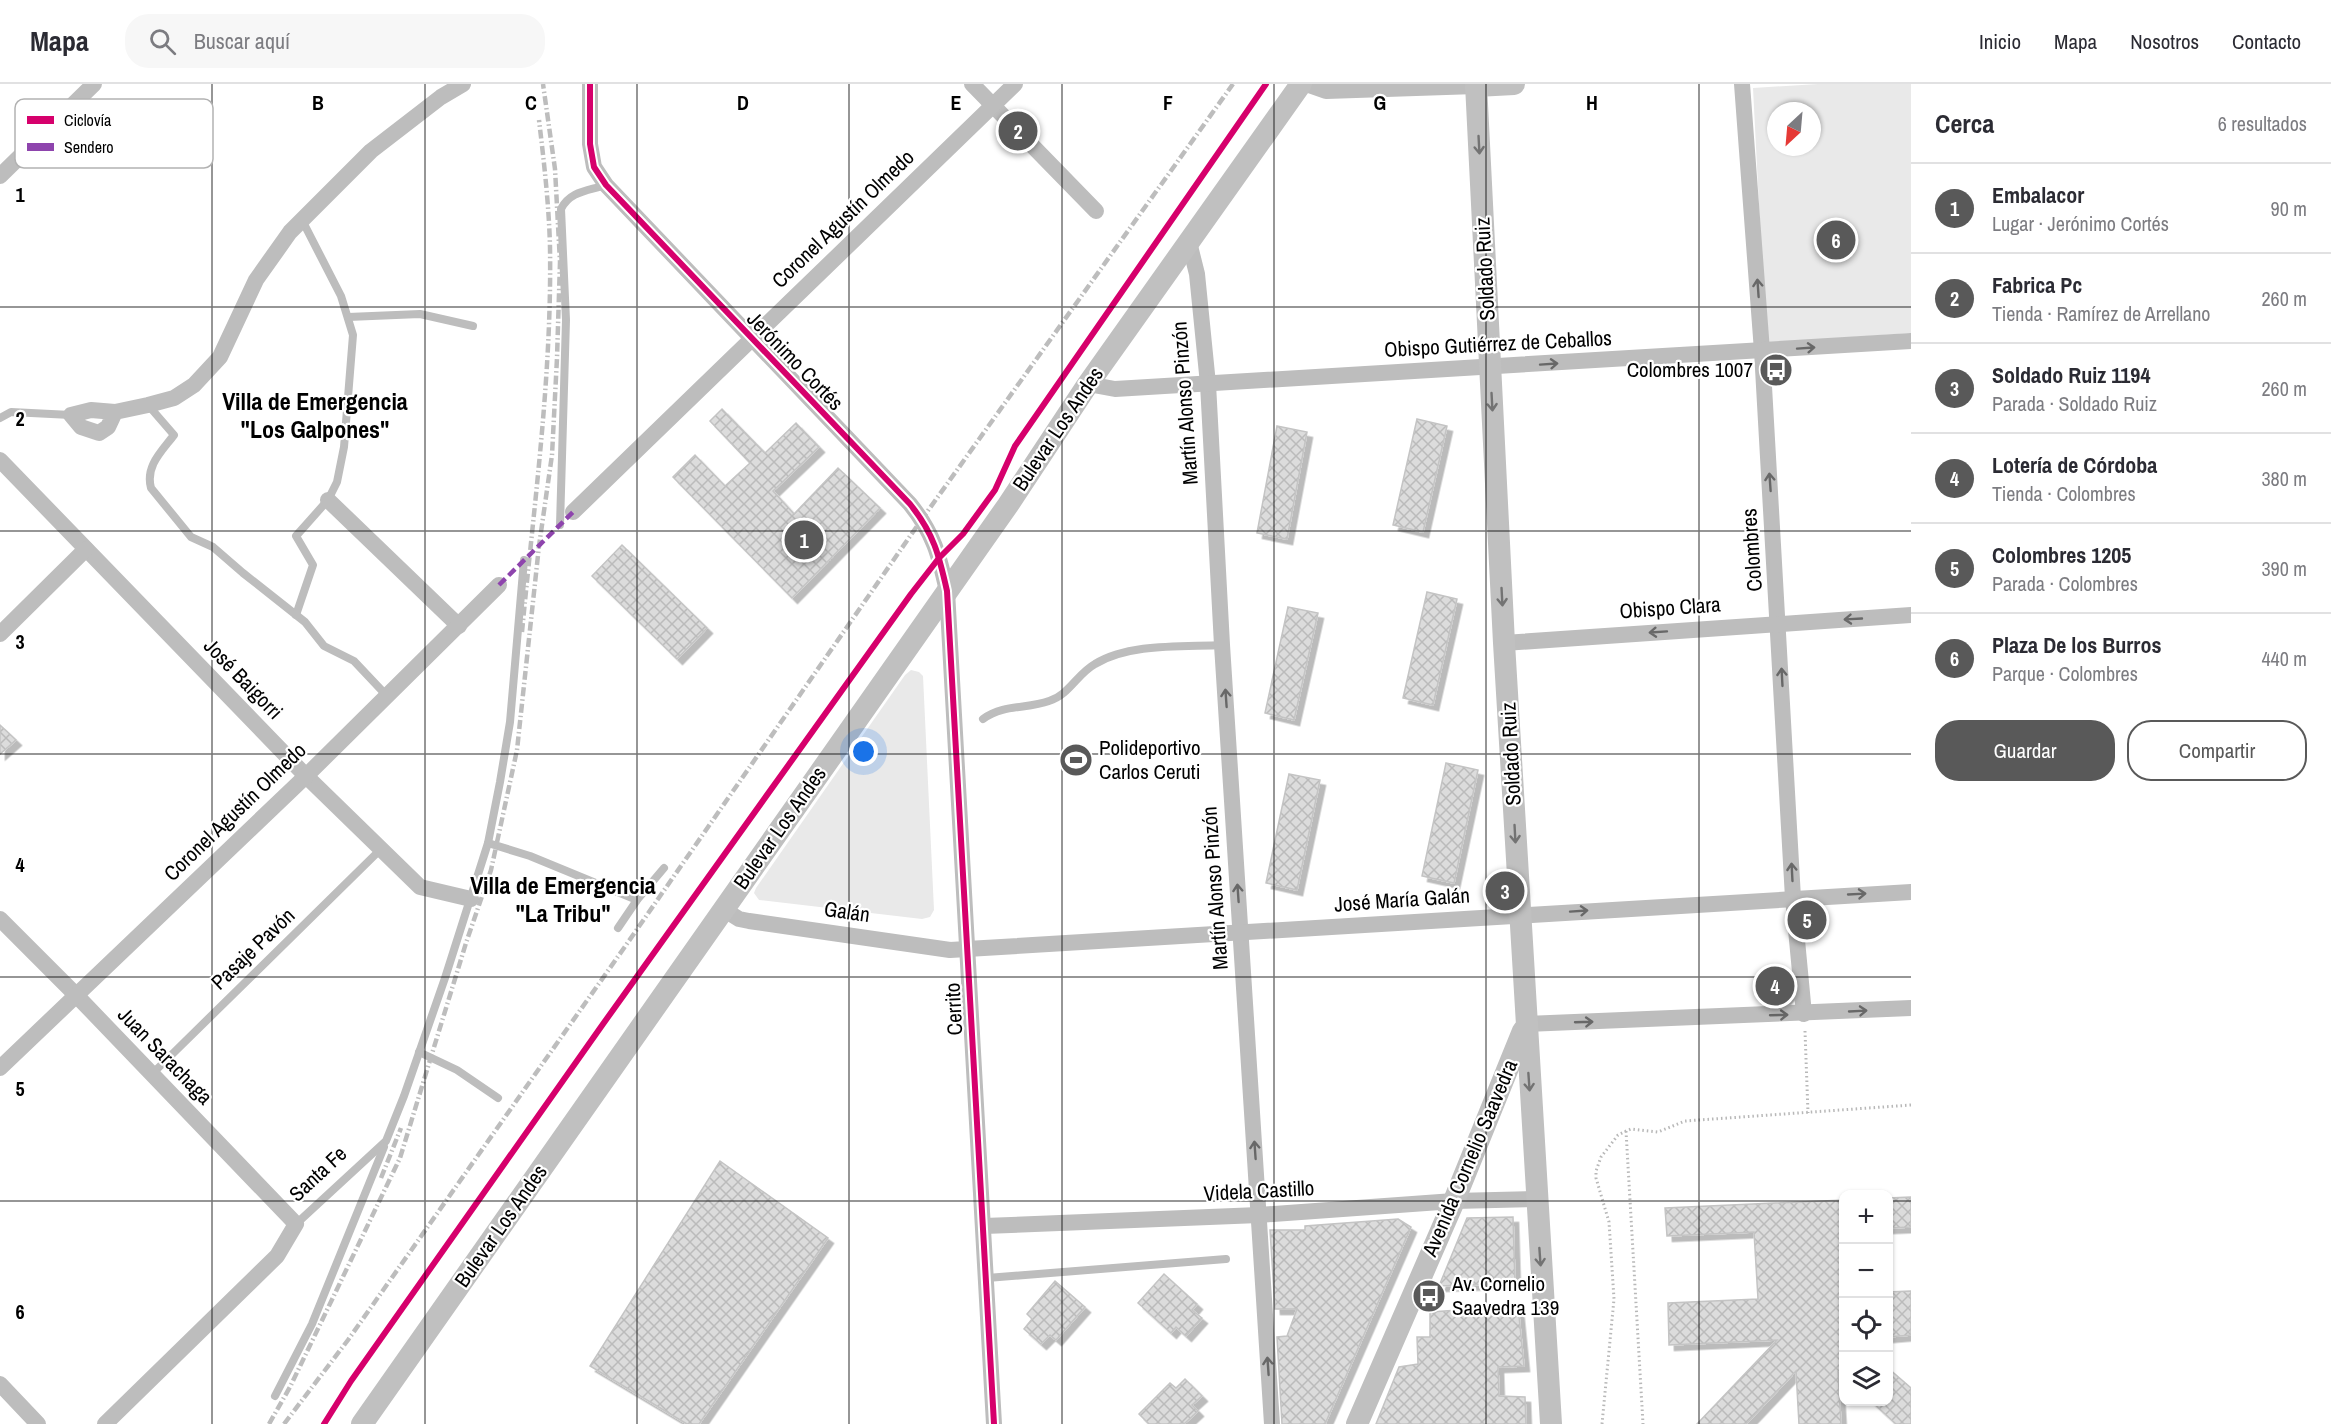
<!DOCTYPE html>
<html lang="es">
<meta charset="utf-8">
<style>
body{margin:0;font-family:"Archivo Narrow",sans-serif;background:#f7f7f7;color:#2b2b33}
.controls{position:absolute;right:18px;bottom:18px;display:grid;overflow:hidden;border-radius:12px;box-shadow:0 2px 4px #0004}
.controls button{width:54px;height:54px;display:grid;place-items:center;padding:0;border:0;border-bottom:2px solid #e1e1e2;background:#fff;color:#2b2b33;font:30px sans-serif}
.compass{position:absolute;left:1767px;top:18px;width:54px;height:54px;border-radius:50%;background:#fff;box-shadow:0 2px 4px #0004;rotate:206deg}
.you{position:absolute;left:864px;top:668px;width:21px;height:21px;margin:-15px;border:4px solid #fff;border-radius:50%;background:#1a73e8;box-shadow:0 0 0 9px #1a73e833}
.badge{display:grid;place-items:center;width:39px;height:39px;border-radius:50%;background:#595959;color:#fff;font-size:20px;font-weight:700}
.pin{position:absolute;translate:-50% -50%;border:3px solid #fff;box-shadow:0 2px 6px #0006}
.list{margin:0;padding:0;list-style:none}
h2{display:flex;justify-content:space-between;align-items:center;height:78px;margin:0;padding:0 24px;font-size:26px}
h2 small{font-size:20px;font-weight:400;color:#7c7c81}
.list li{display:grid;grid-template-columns:39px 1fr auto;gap:18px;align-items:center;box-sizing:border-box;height:90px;padding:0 24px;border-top:2px solid #e1e1e2}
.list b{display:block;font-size:22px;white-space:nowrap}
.list p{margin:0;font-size:20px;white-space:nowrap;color:#7c7c81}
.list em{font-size:20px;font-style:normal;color:#7c7c81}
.actions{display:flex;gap:12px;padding:18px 24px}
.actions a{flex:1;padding:14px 0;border:2px solid #595959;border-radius:24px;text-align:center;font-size:21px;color:#595959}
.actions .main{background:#595959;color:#fff}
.icon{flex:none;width:33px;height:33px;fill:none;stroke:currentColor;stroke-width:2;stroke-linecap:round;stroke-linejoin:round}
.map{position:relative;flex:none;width:1911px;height:1340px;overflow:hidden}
header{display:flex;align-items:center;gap:36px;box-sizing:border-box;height:84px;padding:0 30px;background:#fff;border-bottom:2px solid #e1e1e2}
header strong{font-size:28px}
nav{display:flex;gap:33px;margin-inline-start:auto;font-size:21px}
.search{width:420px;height:54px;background:#f7f7f7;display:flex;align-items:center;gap:15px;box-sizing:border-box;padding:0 21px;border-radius:24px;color:#7c7c81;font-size:22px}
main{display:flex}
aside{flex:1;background:#fff}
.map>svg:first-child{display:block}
.green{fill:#e9e9e9;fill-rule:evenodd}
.building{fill:url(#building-cross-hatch);stroke:#c4c4c4;stroke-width:1.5;filter:url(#shadow)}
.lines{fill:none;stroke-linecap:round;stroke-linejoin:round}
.path{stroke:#b8b8b8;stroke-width:3;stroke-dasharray:1.5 3;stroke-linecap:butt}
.lane{stroke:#bdbdbd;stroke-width:8}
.street{stroke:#bdbdbd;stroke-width:16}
.secondary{stroke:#c0c0c0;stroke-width:22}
.rail{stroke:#bdbdbd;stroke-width:4.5;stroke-dasharray:9 3 1.5 3;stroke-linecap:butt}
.quiet{stroke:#8e44ad;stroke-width:4.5;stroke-dasharray:9 4.5;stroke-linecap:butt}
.cycleway-casing{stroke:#fff;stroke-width:10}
.cycleway{stroke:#d6006c;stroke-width:6}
.oneway{stroke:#737373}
.oneway2{stroke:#686868}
.grid{fill:none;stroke:#000;stroke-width:1.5;stroke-opacity:0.55}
.labels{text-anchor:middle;stroke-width:4.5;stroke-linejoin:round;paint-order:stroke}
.street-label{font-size:21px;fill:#000;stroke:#fff}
.poi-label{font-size:21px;fill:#000;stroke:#fff;text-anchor:start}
.quarter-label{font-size:24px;font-weight:bold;fill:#000;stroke:#fff}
.key{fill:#fff;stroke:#b2b2b2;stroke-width:1.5}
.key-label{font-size:16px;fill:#000}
.grid-label{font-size:20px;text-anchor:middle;font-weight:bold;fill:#000;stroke:#fff;stroke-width:4.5;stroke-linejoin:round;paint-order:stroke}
</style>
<header>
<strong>Mapa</strong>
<div class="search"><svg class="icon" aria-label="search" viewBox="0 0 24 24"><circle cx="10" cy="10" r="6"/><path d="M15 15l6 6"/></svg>Buscar aquí</div>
<nav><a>Inicio</a><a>Mapa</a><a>Nosotros</a><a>Contacto</a></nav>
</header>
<main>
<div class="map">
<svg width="1911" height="1340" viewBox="0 0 1911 1340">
<defs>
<pattern id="building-cross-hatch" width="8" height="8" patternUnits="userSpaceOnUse" patternTransform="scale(1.5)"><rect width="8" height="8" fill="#dcdcdc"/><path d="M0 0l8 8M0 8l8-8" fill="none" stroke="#bbb"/></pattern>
<filter id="shadow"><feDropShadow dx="5.5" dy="5.5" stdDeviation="0" flood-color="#0004"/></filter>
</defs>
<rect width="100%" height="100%" fill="#fff"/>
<g class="green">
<path d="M1818,0H1911V249L1766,259L1753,4ZM1776,27H1812V63H1776Z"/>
<path d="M911,586L919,588L923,592L934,826L930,833L922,835L759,816L754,809L756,804L905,591Z"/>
</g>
<g class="building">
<path d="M722,325L765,369L796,339L819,363L773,407L794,430L838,384L880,424L792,514L673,393L695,371L725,402L750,379L710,337Z"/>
<path d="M1417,335L1447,342L1423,448L1393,441Z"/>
<path d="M1277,342L1307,348L1287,455L1257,449Z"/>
<path d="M622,461L707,544L677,575L592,492Z"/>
<path d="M1427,508L1457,515L1433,621L1403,614Z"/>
<path d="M1288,523L1318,529L1294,636L1265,629Z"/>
<path d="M0,641L16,656L0,670Z"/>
<path d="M1446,679L1478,686L1454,799L1422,792Z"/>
<path d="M1289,690L1320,696L1297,806L1266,799Z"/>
<path d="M1790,894L1791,908L1785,915L1760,916L1759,895Z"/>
<path d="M720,1077L828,1154L699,1340H687L590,1282Z"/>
<path d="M1911,1113V1143L1888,1144V1114Z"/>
<path d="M1844,1116V1292L1838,1288L1841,1340H1799L1796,1287L1746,1340H1697L1777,1256L1669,1261L1668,1219L1758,1215L1754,1148L1667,1152L1665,1124Z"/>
<path d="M1513,1133L1515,1199L1439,1202L1467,1134Z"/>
<path d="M1398,1135L1411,1143L1325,1340H1282L1277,1253L1287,1252L1297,1225H1275L1270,1146H1305V1142Z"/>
<path d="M1164,1190L1197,1220L1192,1226L1202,1234L1186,1252L1176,1243L1171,1249L1138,1219Z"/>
<path d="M1055,1197L1085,1223L1056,1256L1050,1251L1041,1260L1024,1245L1032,1235L1027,1230Z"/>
<path d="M1911,1207V1251L1888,1253V1208Z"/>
<path d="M1518,1222L1524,1282L1498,1283L1499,1312L1525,1313L1526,1340H1376L1399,1283L1418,1280L1417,1253H1430V1228Z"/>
<path d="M1888,1284L1911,1304V1340H1896L1871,1317H1888Z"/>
<path d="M1185,1295L1202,1312L1192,1321L1198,1327L1184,1340H1149L1139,1330L1170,1299L1176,1304Z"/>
</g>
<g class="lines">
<g class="path">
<path d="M1805,947L1808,1029"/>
<path d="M1626,1047L1643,1340"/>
<path d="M1602,1340L1614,1215L1609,1138L1596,1094V1087L1601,1073L1618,1051L1626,1047L1631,1045L1658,1048L1685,1037L1911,1021"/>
</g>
<g class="lane">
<path d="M348,233L420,230L473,242"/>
<path d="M148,321L174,351C162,367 145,382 151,404L191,453L213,463L243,489L305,538L324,562L354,577L387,612"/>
<path d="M0,334L11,328L71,331"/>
<path d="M560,441L566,236L561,125C570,107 588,107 606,101"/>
<path d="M296,531L313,481L296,452L328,416L337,398L344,363L353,251L341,212L302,136"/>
<path d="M983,635C1004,620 1027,625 1049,617C1069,611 1077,590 1095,580C1129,559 1183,563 1222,561"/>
<path d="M488,759L530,772L637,816"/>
<path d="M618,844L637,816L664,784"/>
<path d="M419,968L457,986L498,1014"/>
<path d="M151,991L381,765"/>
<path d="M296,1140L386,1057L404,1012L445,894L488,759L500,698L510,638L524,476"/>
<path d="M987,1194L1226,1175"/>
<path d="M275,1312L312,1240L384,1063"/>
</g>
<g class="street">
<path d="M590,0V60L594,83L606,101L910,420C934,450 939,471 947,507L994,1340"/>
<path d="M972,0L1096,127"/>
<path d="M1306,0L1326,7L1476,2"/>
<path d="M1742,0L1762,267L1793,814L1804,930"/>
<path d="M0,92L94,0"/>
<path d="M1189,158L1197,190L1208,300L1222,561L1272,1340"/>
<path d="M1088,300L1115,305L1911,257"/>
<path d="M115,328L108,343L99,349L81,343L71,331L91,326L115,328L148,321L174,314L194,301L220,273L256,196L290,148L371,67L441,13L463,0"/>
<path d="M0,376L306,692L420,803L471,815"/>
<path d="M328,416L459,542"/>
<path d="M573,428L1015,0"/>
<path d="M0,550L86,465"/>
<path d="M1504,559L1911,531"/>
<path d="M723,825L739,835L749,837L950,866L967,865L1911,808"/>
<path d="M0,835L76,911L296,1140L277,1172L105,1340"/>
<path d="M1526,940L1911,924"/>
<path d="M0,984L306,692L499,501"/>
<path d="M984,1142L1259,1131L1454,1117L1537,1115"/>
<path d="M0,1300L38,1340"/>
</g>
<g class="secondary">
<path d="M1476,0L1504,559L1551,1340"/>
<path d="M1476,2L1514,0"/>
<path d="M362,1340L1008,421L1088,300L1301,0"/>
<path d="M1357,1340L1454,1117L1523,947"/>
</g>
<g class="rail">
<path d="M522,548C534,420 552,292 550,163C549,121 544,78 539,36"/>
<path d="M381,1094L401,1044"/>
<path d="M269,1340L290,1303L400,1074L466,859L491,786L517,666L539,462L552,371L557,274L560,178L555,85L543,0"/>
<path d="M284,1340L348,1256L624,864L922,435L1233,0"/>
</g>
<path class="quiet" d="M499,501L573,428"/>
<g class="cycleway-casing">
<g id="cycleway">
<path d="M590,0V60L594,83L606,101L910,420C934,450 939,471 947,507L994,1340"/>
<path d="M324,1340L351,1297L603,940L911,510L939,474L963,450L995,406L1015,362L1266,0"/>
</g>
</g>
<use href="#cycleway" class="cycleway"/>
</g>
<defs><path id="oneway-shaft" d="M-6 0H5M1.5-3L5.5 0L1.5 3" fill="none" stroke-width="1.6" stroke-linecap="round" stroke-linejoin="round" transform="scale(1.5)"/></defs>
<g class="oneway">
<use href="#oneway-shaft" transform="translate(1479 61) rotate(87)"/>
<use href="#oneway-shaft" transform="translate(1492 318) rotate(87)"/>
<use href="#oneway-shaft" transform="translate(1502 513) rotate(87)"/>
<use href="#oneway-shaft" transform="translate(1515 750) rotate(87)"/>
<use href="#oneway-shaft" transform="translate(1529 998) rotate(86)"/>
<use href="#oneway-shaft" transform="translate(1540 1173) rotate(86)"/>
</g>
<g class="oneway2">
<use href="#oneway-shaft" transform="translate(1758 204) rotate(-94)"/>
<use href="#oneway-shaft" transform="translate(1806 264) rotate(-4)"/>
<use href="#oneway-shaft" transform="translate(1549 280) rotate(-4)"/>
<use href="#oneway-shaft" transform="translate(1770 398) rotate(-94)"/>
<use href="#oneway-shaft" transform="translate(1853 535) rotate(177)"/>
<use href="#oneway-shaft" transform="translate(1658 548) rotate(176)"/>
<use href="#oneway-shaft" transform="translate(1782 593) rotate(-93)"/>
<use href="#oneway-shaft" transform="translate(1226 614) rotate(-94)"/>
<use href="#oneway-shaft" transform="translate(1792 788) rotate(-93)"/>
<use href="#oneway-shaft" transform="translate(1238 809) rotate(-94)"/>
<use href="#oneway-shaft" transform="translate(1857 810) rotate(-3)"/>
<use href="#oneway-shaft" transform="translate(1579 827) rotate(-4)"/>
<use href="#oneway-shaft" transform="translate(1858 927) rotate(-3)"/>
<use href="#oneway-shaft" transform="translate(1779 931) rotate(-2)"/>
<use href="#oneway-shaft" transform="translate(1584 938) rotate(-2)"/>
<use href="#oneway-shaft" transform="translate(1255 1066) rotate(-94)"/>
<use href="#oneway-shaft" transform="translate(1268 1282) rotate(-94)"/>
</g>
<path class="grid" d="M212,0V1340M425,0V1340M637,0V1340M849,0V1340M1062,0V1340M1274,0V1340M1486,0V1340M1699,0V1340M0,223H1911M0,447H1911M0,670H1911M0,893H1911M0,1117H1844M1888,1117H1911"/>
<defs>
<g id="bus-disc" transform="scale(1.725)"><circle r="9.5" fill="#595959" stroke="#fff"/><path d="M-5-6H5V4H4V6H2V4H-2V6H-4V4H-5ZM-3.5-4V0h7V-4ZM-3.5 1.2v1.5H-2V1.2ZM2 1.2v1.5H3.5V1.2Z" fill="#fff"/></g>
<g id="stadium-disc" transform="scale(1.725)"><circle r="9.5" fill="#595959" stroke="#fff"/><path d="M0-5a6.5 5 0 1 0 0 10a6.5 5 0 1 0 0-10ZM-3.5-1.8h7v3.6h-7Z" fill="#fff"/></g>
</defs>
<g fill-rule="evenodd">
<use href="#bus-disc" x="1776" y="286"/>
<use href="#stadium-disc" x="1076" y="676"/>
<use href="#bus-disc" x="1429" y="1212"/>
</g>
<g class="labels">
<g class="street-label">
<text transform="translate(843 135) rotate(-44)" y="7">Coronel Agustín Olmedo</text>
<text transform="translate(1485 185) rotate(-93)" y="7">Soldado Ruiz</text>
<text transform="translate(1498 260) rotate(-3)" y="7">Obispo Gutiérrez de Ceballos</text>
<text transform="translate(795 277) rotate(46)" y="7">Jerónimo Cortés</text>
<text transform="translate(1185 319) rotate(-94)" y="7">Martín Alonso Pinzón</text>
<text transform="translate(1058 345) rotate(-56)" y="7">Bulevar Los Andes</text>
<text transform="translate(1752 466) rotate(-94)" y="7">Colombres</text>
<text transform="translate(1670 524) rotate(-4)" y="7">Obispo Clara</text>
<text transform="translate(243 595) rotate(46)" y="7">José Baigorri</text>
<text transform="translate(1511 670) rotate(-93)" y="7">Soldado Ruiz</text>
<text transform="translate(235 728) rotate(-44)" y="7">Coronel Agustín Olmedo</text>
<text transform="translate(780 744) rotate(-55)" y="7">Bulevar Los Andes</text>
<text transform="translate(1215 804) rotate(-94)" y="7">Martín Alonso Pinzón</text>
<text transform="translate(1402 816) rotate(-4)" y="7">José María Galán</text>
<text transform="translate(847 828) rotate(8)" y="7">Galán</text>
<text transform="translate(253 865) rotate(-44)" y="7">Pasaje Pavón</text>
<text transform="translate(954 925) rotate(-93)" y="7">Cerrito</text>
<text transform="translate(165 972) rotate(46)" y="7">Juan Sarachaga</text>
<text transform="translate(1470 1074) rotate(-67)" y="7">Avenida Cornelio Saavedra</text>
<text transform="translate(318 1090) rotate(-43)" y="7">Santa Fe</text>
<text transform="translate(1259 1107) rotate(-3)" y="7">Videla Castillo</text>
<text transform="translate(501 1142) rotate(-55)" y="7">Bulevar Los Andes</text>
</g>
<g class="poi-label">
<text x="1753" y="293" text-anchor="end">Colombres 1007</text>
<text x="1099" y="671">Polideportivo<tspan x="1099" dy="24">Carlos Ceruti</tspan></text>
<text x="1452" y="1207">Av. Cornelio<tspan x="1452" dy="24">Saavedra 139</tspan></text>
</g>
<g class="quarter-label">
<text x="315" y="326">Villa de Emergencia<tspan x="315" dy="28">"Los Galpones"</tspan></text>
<text x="563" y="810">Villa de Emergencia<tspan x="563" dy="28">"La Tribu"</tspan></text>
</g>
</g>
<rect x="15" y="15" width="198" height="69" rx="9" class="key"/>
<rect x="27" y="32" width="27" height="8" fill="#d6006c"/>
<rect x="27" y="59" width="27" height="8" fill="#8e44ad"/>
<g class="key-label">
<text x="64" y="42">Ciclovía</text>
<text x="64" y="69">Sendero</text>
</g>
<g class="grid-label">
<text x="318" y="26">B</text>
<text x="531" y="26">C</text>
<text x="743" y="26">D</text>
<text x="956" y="26">E</text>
<text x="1168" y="26">F</text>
<text x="1380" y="26">G</text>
<text x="1592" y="26">H</text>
<text x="20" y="118">1</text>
<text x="20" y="342">2</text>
<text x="20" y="565">3</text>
<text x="20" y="788">4</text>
<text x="20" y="1012">5</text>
<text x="20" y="1235">6</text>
</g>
</svg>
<div class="controls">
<button>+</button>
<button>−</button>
<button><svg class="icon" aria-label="locate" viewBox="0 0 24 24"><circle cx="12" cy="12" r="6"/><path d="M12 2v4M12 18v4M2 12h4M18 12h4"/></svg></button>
<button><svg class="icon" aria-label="layers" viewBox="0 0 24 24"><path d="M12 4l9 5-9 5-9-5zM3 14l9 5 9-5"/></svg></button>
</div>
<svg class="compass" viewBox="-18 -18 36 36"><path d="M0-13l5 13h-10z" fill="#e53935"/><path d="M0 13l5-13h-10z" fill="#7c7c81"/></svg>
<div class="you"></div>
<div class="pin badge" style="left:804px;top:456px">1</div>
<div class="pin badge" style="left:1018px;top:47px">2</div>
<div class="pin badge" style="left:1505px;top:807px">3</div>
<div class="pin badge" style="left:1775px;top:902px">4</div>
<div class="pin badge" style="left:1807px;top:836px">5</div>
<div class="pin badge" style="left:1836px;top:156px">6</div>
</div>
<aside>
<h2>Cerca<small>6 resultados</small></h2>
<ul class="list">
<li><span class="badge">1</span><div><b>Embalacor</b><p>Lugar · Jerónimo Cortés</p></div><em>90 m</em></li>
<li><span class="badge">2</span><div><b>Fabrica Pc</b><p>Tienda · Ramírez de Arrellano</p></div><em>260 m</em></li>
<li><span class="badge">3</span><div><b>Soldado Ruiz 1194</b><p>Parada · Soldado Ruiz</p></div><em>260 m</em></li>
<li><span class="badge">4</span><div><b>Lotería de Córdoba</b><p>Tienda · Colombres</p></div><em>380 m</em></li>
<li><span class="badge">5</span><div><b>Colombres 1205</b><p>Parada · Colombres</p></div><em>390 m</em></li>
<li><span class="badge">6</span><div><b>Plaza De los Burros</b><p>Parque · Colombres</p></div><em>440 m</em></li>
</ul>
<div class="actions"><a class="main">Guardar</a><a>Compartir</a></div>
</aside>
</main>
